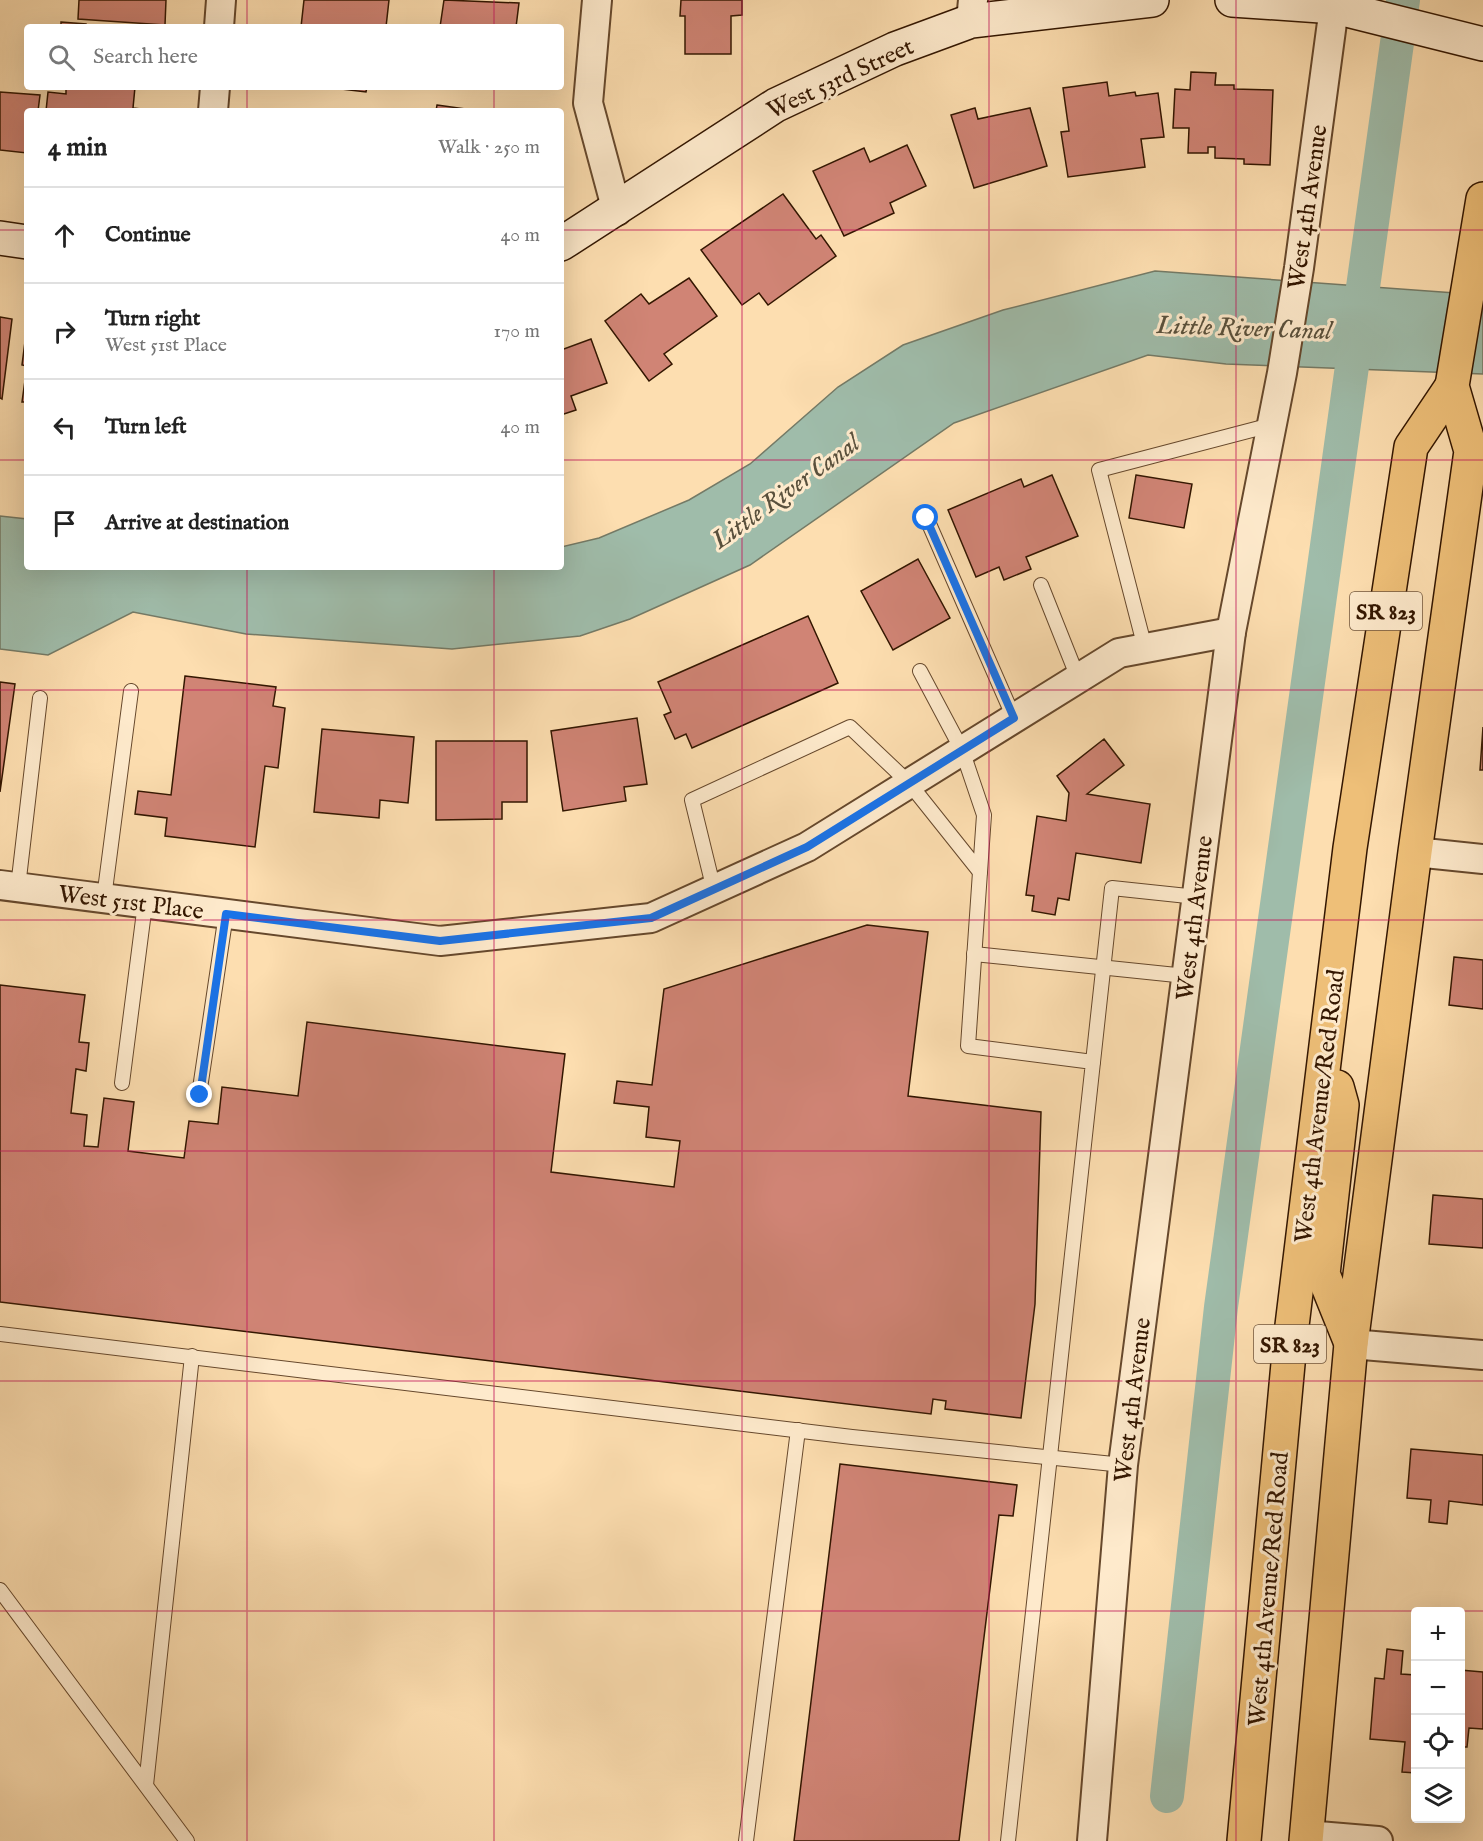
<!DOCTYPE html>
<meta charset="utf-8">
<style>
body{margin:0;font-family:"IM FELL English",serif;background:#f2f2f2;color:#222}
.controls{position:absolute;right:18px;bottom:18px;display:grid;overflow:hidden;border-radius:6px;box-shadow:0 6px 24px #0002}
.controls button{width:54px;height:54px;display:grid;place-items:center;padding:0;border:0;border-bottom:2px solid #e0e0e0;background:#fff;color:#222;font:30px sans-serif}
.stop{position:absolute;width:18px;height:18px;margin:-14px;border:4px solid #1a73e8;border-radius:50%;background:#fff}
.stop.end{background:#1a73e8;border-color:#fff;box-shadow:0 2px 6px #0008}
.list{margin:0;padding:0;list-style:none}
h2{display:flex;justify-content:space-between;align-items:center;height:78px;margin:0;padding:0 24px;font-size:26px}
h2 small{font-size:20px;font-weight:400;color:#767676}
.list li{display:grid;grid-template-columns:39px 1fr auto;gap:18px;align-items:center;box-sizing:border-box;height:96px;padding:0 24px;border-top:2px solid #e0e0e0}
.list b{display:block;font-size:22px;white-space:nowrap}
.list p{margin:0;font-size:20px;white-space:nowrap;color:#767676}
.list em{font-size:20px;font-style:normal;color:#767676}
.icon{flex:none;width:33px;height:33px;fill:none;stroke:currentColor;stroke-width:2;stroke-linecap:round;stroke-linejoin:round}
.map{position:relative;flex:none;width:1483px;height:1841px;overflow:hidden}
.search{position:absolute;background:#fff;box-shadow:0 6px 24px #0002;left:24px;top:24px;width:540px;height:66px;display:flex;align-items:center;gap:15px;box-sizing:border-box;padding:0 21px;border-radius:6px;color:#767676;font-size:22px}
.panel{position:absolute;background:#fff;box-shadow:0 6px 24px #0002;left:24px;top:108px;width:540px;height:462px;border-radius:6px}
.map>svg:first-child{display:block}
.water{fill:#9fbcaa;stroke:#747a66;stroke-width:1.5}
.lines{fill:none;stroke-linecap:round;stroke-linejoin:round}
.canal{stroke:#9fbcaa;stroke-width:34}
.building{fill:#d08475;stroke:#331600;stroke-width:1.5}
.lane-casing{stroke:#66482c;stroke-width:16}
.street-casing{stroke:#66482c;stroke-width:32}
.secondary-casing{stroke:#331600;stroke-width:36}
.primary-casing{stroke:#331600;stroke-width:36}
.lane{stroke:#feeacc;stroke-width:14}
.street{stroke:#feeacc;stroke-width:28}
.secondary{stroke:#feeacc;stroke-width:33}
.primary{stroke:#eebf78;stroke-width:33}
.route{stroke:#1a73e8;stroke-width:8}
.grid{fill:none;stroke:#c2185b;stroke-width:1.5;stroke-opacity:0.55}
.labels{text-anchor:middle;stroke-width:6;stroke-linejoin:round;paint-order:stroke}
.shield{fill:#feeacc;stroke:#70563d;stroke-width:1.5}
.shield-label{font-size:22px;font-weight:bold;fill:#331600}
.street-label{font-size:24px;fill:#331600;stroke:#feeacc}
.water-label{font-size:26px;font-style:italic;fill:#59503c;stroke:#feeacc}
</style>
<div class="map">
<svg width="1483" height="1841" viewBox="0 0 1483 1841">
<rect width="100%" height="100%" fill="#fddeb0"/>
<filter id="stains"><feTurbulence type="fractalNoise" baseFrequency=".00333" numOctaves="4"/><feColorMatrix values="0 0 0 0 .2 0 0 0 0 .09 0 0 0 0 .02 0 0 0 .5 -.17"/></filter>
<radialGradient id="worn" r=".72"><stop offset=".6" stop-color="#630" stop-opacity="0"/><stop offset="1" stop-color="#630" stop-opacity=".3"/></radialGradient>
<path class="water" d="M1155,271L1483,295V374L1226,364L1148,355L954,423L750,565L630,619L580,636L452,649L246,634L133,612L48,655L0,649V516L27,519V567H561V547L599,538L689,500L750,464L838,387L903,345L1003,310Z"/>
<g class="lines">
<path class="canal" d="M1167,1796L1221,1307L1403,0"/>
</g>
<g class="building">
<path d="M79,0H166L165,25L78,19Z"/>
<path d="M304,0H389L386,27H301Z"/>
<path d="M444,0L519,3L516,27H440Z"/>
<path d="M681,0H742V15L731,16V54H685V16H680Z"/>
<path d="M61,22L86,24V27H61Z"/>
<path d="M1191,72L1216,73L1215,85H1234V89L1273,90L1270,165L1244,164V159L1215,158V147H1208V153H1188L1189,128H1173L1175,89L1190,90Z"/>
<path d="M1107,82L1109,96L1135,92L1136,96L1158,93L1164,137L1141,139L1145,167L1068,177L1061,132L1069,131L1063,88Z"/>
<path d="M66,87H135L133,108L157,111H46L48,92L66,94Z"/>
<path d="M324,87H367L366,92Z"/>
<path d="M0,92L40,95L38,111H27V153L0,150Z"/>
<path d="M437,105L480,111H436Z"/>
<path d="M975,108L978,119L1030,108L1047,166L974,188L951,115Z"/>
<path d="M907,145L926,186L890,203L894,213L844,236L813,171L864,148L870,162Z"/>
<path d="M783,194L816,239L821,235L836,256L768,305L759,293L742,305L701,250Z"/>
<path d="M689,278L717,316L664,354L672,364L649,381L605,321L641,294L649,304Z"/>
<path d="M0,317L12,319L2,399L0,398Z"/>
<path d="M27,326V402H22L27,366L22,365Z"/>
<path d="M591,339L607,383L571,396L576,410L561,415V350Z"/>
<path d="M1052,475L1078,536L1026,557L1031,569L1004,580L999,567L976,577L948,510L1021,479L1024,487Z"/>
<path d="M1136,475L1192,484L1184,528L1129,518Z"/>
<path d="M918,559L950,618L893,650L861,591Z"/>
<path d="M808,616L838,683L692,748L686,734L675,739L664,715L671,712L658,682Z"/>
<path d="M185,676L276,687L273,706L285,708L278,768L265,766L255,847L165,836L167,818L135,814L138,791L171,795Z"/>
<path d="M0,682L15,684L0,792Z"/>
<path d="M637,718L647,784L624,787L626,801L563,811L551,731Z"/>
<path d="M1483,727V770H1480Z"/>
<path d="M322,729L414,737L408,803L380,800L379,818L314,812Z"/>
<path d="M1104,739L1124,765L1087,794L1150,804L1141,863L1076,853L1069,900L1058,898L1055,915L1032,911L1034,896L1026,895L1037,816L1066,821L1069,793L1057,776Z"/>
<path d="M436,741H527V802H502V819L436,820Z"/>
<path d="M867,925L928,932L908,1096L1041,1112L1035,1304L1021,1418L945,1409L946,1401L933,1399L931,1414L0,1302V985L85,995L79,1042L89,1043L86,1071L76,1069L71,1113L87,1115L84,1146L98,1147L104,1098L134,1102L128,1151L184,1158L189,1121L218,1124L222,1087L298,1096L307,1022L565,1054L551,1172L674,1187L680,1141L646,1137L649,1107L614,1103L617,1081L652,1085L664,989Z"/>
<path d="M1454,957L1483,960V1009L1449,1005Z"/>
<path d="M1433,1195L1483,1199V1248L1429,1244Z"/>
<path d="M1411,1449L1483,1455V1505L1449,1501L1447,1524L1429,1522L1431,1500L1407,1498Z"/>
<path d="M840,1464L1017,1485L1013,1516L999,1515L959,1841H794Z"/>
<path d="M1387,1649L1403,1651L1401,1674L1416,1675V1773L1402,1772L1405,1742L1370,1739L1375,1678L1384,1679Z"/>
<path d="M1460,1670L1483,1672V1729L1469,1728L1467,1747H1460Z"/>
</g>
<g class="lines">
<g class="lane-casing">
<g id="lane">
<path d="M926,517L1014,718"/>
<path d="M1041,585L1078,678"/>
<path d="M1145,648L1099,470L1271,425"/>
<path d="M980,872L968,1046L1093,1062L1008,1841"/>
<path d="M18,887L40,698"/>
<path d="M714,890L692,800L850,727L909,783L980,872L984,815L962,750L920,671"/>
<path d="M104,898L131,691"/>
<path d="M974,954L1186,976"/>
<path d="M1093,1062L1112,888L1197,897"/>
<path d="M122,1083L145,904"/>
<path d="M199,1095L226,914"/>
<path d="M0,1334L852,1437L1123,1465"/>
<path d="M0,1590L187,1841"/>
<path d="M146,1785L192,1356"/>
<path d="M746,1841L798,1430"/>
</g>
</g>
<g class="street-casing">
<g id="street">
<path d="M597,0L588,103L617,211"/>
<path d="M971,21L973,0"/>
<path d="M219,27L221,0"/>
<path d="M213,111L215,87"/>
<path d="M1415,852L1483,859"/>
<path d="M0,885L440,941L651,918L807,847L1119,653L1231,632"/>
<path d="M1351,1344L1483,1355"/>
<path d="M1306,1835L1378,1841"/>
<path d="M1092,1841L1123,1465L1231,632L1282,373L1299,268L1335,0"/>
</g>
</g>
<g class="secondary-casing">
<g id="secondary">
<path d="M1232,0L1335,7L1483,44"/>
<path d="M0,238L27,242"/>
<path d="M561,244L776,105L895,49L971,21L1152,0"/>
</g>
</g>
<g class="primary-casing">
<g id="primary">
<path d="M1337,1087L1342,1105L1323,1274L1351,1343"/>
<path d="M1244,1841L1290,1342L1350,848L1411,447L1452,386"/>
<path d="M1306,1841L1351,1344L1415,852L1471,451L1452,386L1483,199"/>
</g>
</g>
<use href="#lane" class="lane"/>
<use href="#street" class="street"/>
<use href="#secondary" class="secondary"/>
<use href="#primary" class="primary"/>
</g>
<g class="lines">
<path class="route" d="M200,1095L226,914L440,941L651,918L807,847L1014,718L926,518"/>
</g>
<path class="grid" d="M247,0V27M494,0V27M742,0V1841M989,0V1841M1236,0V1841M247,87V111M494,87V111M0,230H27M561,230H1483M0,460H27M561,460H1483M247,567V1841M494,567V1841M0,690H1483M0,920H1483M0,1151H1483M0,1381H1483M0,1611H1483"/>
<g class="labels">
<g class="shield">
<rect x="1350" y="592" width="72" height="38" rx="4.5"/>
<rect x="1254" y="1325" width="72" height="38" rx="4.5"/>
</g>
<g class="shield-label">
<text x="1386" y="619">SR 823</text>
<text x="1290" y="1352">SR 823</text>
</g>
<g class="street-label">
<text transform="translate(840 78) rotate(-25)" y="8">West 53rd Street</text>
<text transform="translate(1307 207) rotate(-82)" y="8">West 4th Avenue</text>
<text transform="translate(131 902) rotate(7)" y="8">West 51st Place</text>
<text transform="translate(1194 918) rotate(-83)" y="8">West 4th Avenue</text>
<text transform="translate(1319 1106) rotate(-83)" y="8">West 4th Avenue/Red Road</text>
<text transform="translate(1132 1400) rotate(-83)" y="8">West 4th Avenue</text>
<text transform="translate(1268 1589) rotate(-85)" y="8">West 4th Avenue/Red Road</text>
</g>
<g class="water-label">
<text transform="translate(1244 327) rotate(2)" y="9">Little River Canal</text>
<text transform="translate(785 491) rotate(-36)" y="9">Little River Canal</text>
</g>
</g>
<rect width="100%" height="100%" filter="url(#stains)"/>
<rect width="100%" height="100%" fill="url(#worn)"/>
</svg>
<div class="controls">
<button>+</button>
<button>−</button>
<button><svg class="icon" aria-label="locate" viewBox="0 0 24 24"><circle cx="12" cy="12" r="6"/><path d="M12 2v4M12 18v4M2 12h4M18 12h4"/></svg></button>
<button><svg class="icon" aria-label="layers" viewBox="0 0 24 24"><path d="M12 4l9 5-9 5-9-5zM3 14l9 5 9-5"/></svg></button>
</div>
<div class="stop" style="left:926px;top:518px"></div>
<div class="stop end" style="left:200px;top:1095px"></div>
<div class="search"><svg class="icon" aria-label="search" viewBox="0 0 24 24"><circle cx="10" cy="10" r="6"/><path d="M15 15l6 6"/></svg>Search here</div>
<section class="panel">
<h2>4 min<small>Walk · 250 m</small></h2>
<ul class="list">
<li><svg class="icon" aria-label="ahead" viewBox="0 0 24 24"><path d="M12 20V5M6 11l6-6 6 6"/></svg><div><b>Continue</b></div><em>40 m</em></li>
<li><svg class="icon" aria-label="right" viewBox="0 0 24 24"><path d="M7 20v-9h11M14 6l5 5-5 5"/></svg><div><b>Turn right</b><p>West 51st Place</p></div><em>170 m</em></li>
<li><svg class="icon" aria-label="left" viewBox="0 0 24 24"><path d="M17 20v-9H6M10 6l-5 5 5 5"/></svg><div><b>Turn left</b></div><em>40 m</em></li>
<li><svg class="icon" aria-label="arrive" viewBox="0 0 24 24"><path d="M6 21V4h12l-3 4 3 4H6"/></svg><div><b>Arrive at destination</b></div></li>
</ul>
</section>
</div>
